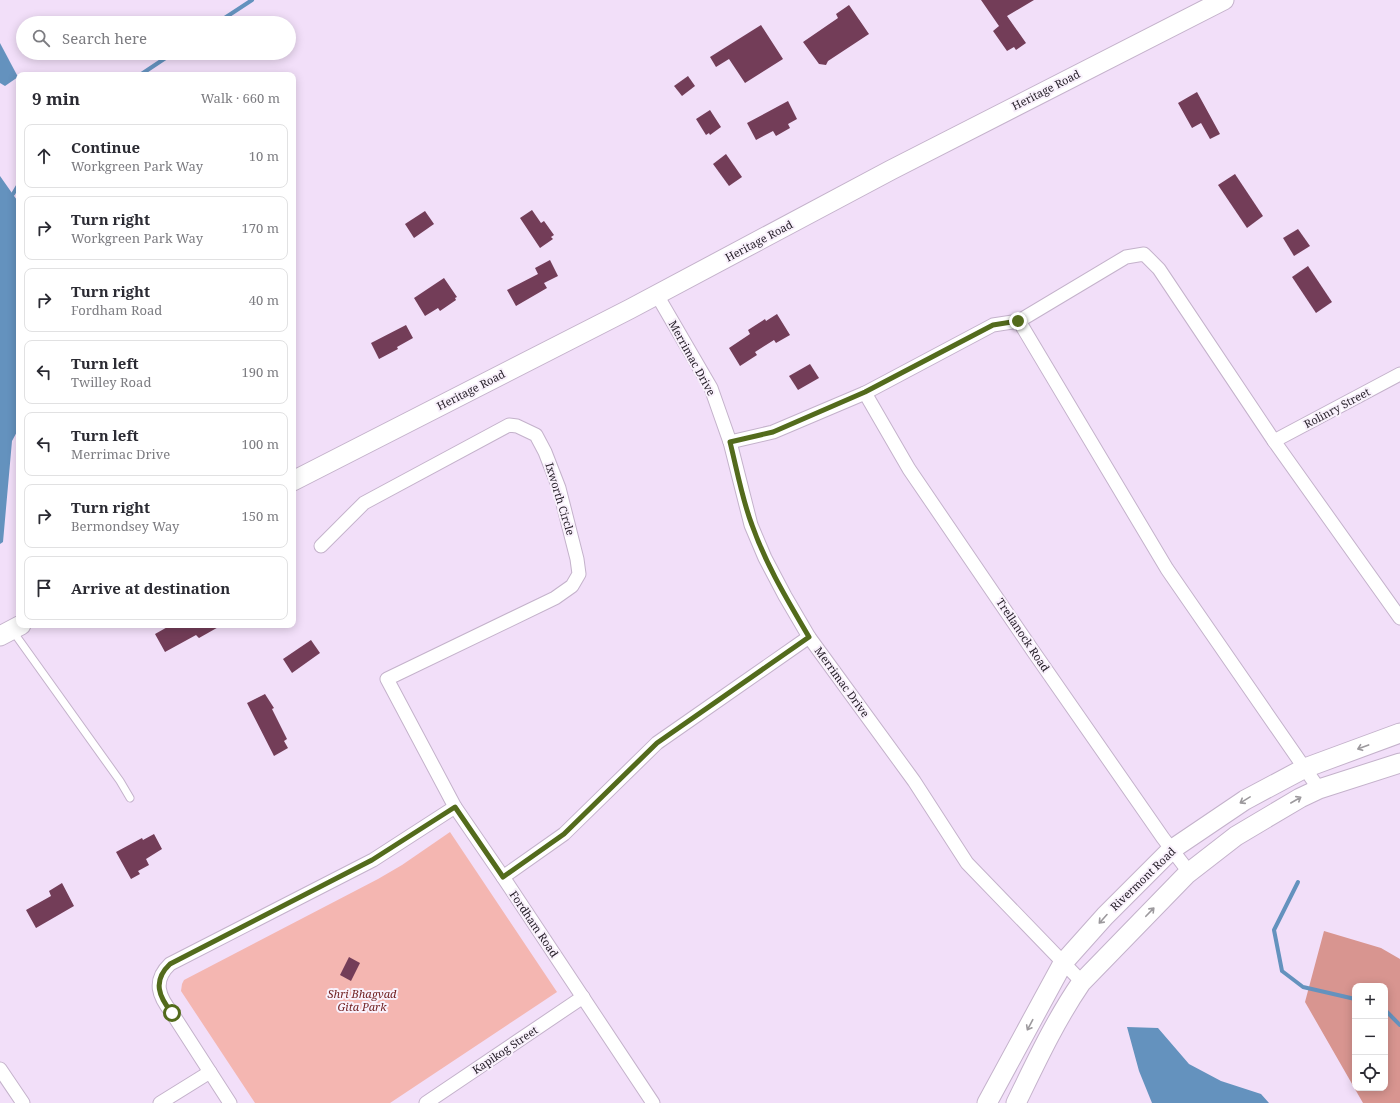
<!DOCTYPE html>
<meta charset="utf-8">
<style>
body{margin:0;font-family:"Noto Serif",serif;background:#f2f2f3;color:#2b2b33}
.controls{position:absolute;right:12px;bottom:12px;display:grid;overflow:hidden;border-radius:8px;box-shadow:0 2px 10px #0003}
.controls button{width:36px;height:36px;display:grid;place-items:center;padding:0;border:0;border-bottom:1px solid #e1e1e2;background:#fff;color:#2b2b33;font:20px sans-serif}
.stop{position:absolute;width:12px;height:12px;margin:-9px;border:3px solid #536b1c;border-radius:50%;background:#fff}
.stop.end{background:#536b1c;border-color:#fff;box-shadow:0 1px 4px #0008}
.list{margin:0;padding:0;list-style:none}
h2{display:flex;justify-content:space-between;align-items:center;height:52px;margin:0;padding:0 16px;font-size:17px}
h2 small{font-size:13px;font-weight:400;color:#7c7c81}
.list li{display:grid;grid-template-columns:26px 1fr auto;gap:12px;align-items:center;box-sizing:border-box;height:64px;margin:0 8px 8px;padding:0 8px;border:1px solid #e1e1e2;border-radius:8px}
.list b{display:block;font-size:15px;white-space:nowrap}
.list p{margin:0;font-size:13px;white-space:nowrap;color:#7c7c81}
.list em{font-size:13px;font-style:normal;color:#7c7c81}
.icon{flex:none;width:22px;height:22px;fill:none;stroke:currentColor;stroke-width:2;stroke-linecap:round;stroke-linejoin:round}
.map{position:relative;flex:none;width:1400px;height:1103px;overflow:hidden}
.search{position:absolute;background:#fff;box-shadow:0 2px 10px #0003;left:16px;top:16px;width:280px;height:44px;display:flex;align-items:center;gap:10px;box-sizing:border-box;padding:0 14px;border-radius:22px;color:#7c7c81;font-size:15px}
.panel{position:absolute;background:#fff;box-shadow:0 2px 10px #0003;left:16px;top:72px;width:280px;height:556px;border-radius:8px}
.map>svg:first-child{display:block}
.green{fill:#f4b6b1}
.forest{fill:#d89590;fill-rule:evenodd}
.water{fill:#6492be}
.lines{fill:none;stroke-linecap:round;stroke-linejoin:round}
.stream{stroke:#6492be;stroke-width:4}
.building{fill:#733d58}
.lane-casing{stroke:#c4b2cb;stroke-width:9}
.street-casing{stroke:#c4b2cb;stroke-width:15}
.secondary-casing{stroke:#c4b2cb;stroke-width:21}
.lane{stroke:#fff;stroke-width:7}
.street{stroke:#fff;stroke-width:13}
.secondary{stroke:#fff;stroke-width:19}
.oneway{stroke:#9c999d}
.route{stroke:#536b1c;stroke-width:5}
.labels{text-anchor:middle;stroke-width:4;stroke-linejoin:round;paint-order:stroke}
.street-label{font-size:11px;fill:#231c26;stroke:#f9f1fc}
.park-label{font-size:11px;font-style:italic;fill:#712122;stroke:#f9f1fc}
</style>
<div class="map">
<svg width="1400" height="1103" viewBox="0 0 1400 1103">
<rect width="100%" height="100%" fill="#f2dff9"/>
<path class="green" d="M450,832L557,992L390,1103H255L181,991L182,984L184,980L378,879L402,865Z"/>
<path class="forest" d="M1324,931L1381,948L1400,959V1103H1363L1305,1002ZM1355,986H1385V1088H1355Z"/>
<g class="water">
<path d="M0,43L18,77L5,86L0,83Z"/>
<path d="M0,176L19,203V428L12,441L3,542L0,544Z"/>
<path d="M1127,1027L1158,1028L1189,1064L1221,1081L1261,1094L1269,1103H1152L1139,1071Z"/>
</g>
<g class="lines">
<g class="stream">
<path d="M217,23L252,0"/>
<path d="M140,75L173,53"/>
<path d="M13,194L19,184"/>
<path d="M1298,882L1274,930L1282,971L1303,987L1355,999"/>
<path d="M1385,1010L1400,1025"/>
</g>
</g>
<g class="building">
<path d="M981,0H1034L1007,16L1026,43L1016,50L1014,47L1007,51L993,31L999,26Z"/>
<path d="M849,5L869,34L828,61L826,65L819,64L803,42L838,18L836,14Z"/>
<path d="M761,25L783,59L745,83L729,59L716,67L710,57Z"/>
<path d="M688,76L695,86L682,96L674,86Z"/>
<path d="M1197,92L1220,134L1210,139L1201,123L1192,128L1178,103Z"/>
<path d="M788,101L797,119L788,124L790,128L776,136L773,131L756,140L747,123Z"/>
<path d="M710,110L721,127L710,135L709,133L706,135L696,119Z"/>
<path d="M726,154L742,177L729,186L713,164Z"/>
<path d="M1235,174L1263,216L1247,228L1218,185Z"/>
<path d="M532,210L541,223L544,221L554,235L551,237L553,239L540,248L520,218Z"/>
<path d="M425,211L434,224L414,238L405,224Z"/>
<path d="M1298,229L1310,246L1294,256L1283,238Z"/>
<path d="M550,260L558,276L544,283L547,288L516,306L507,290L538,274L535,268Z"/>
<path d="M1308,266L1332,302L1316,313L1292,277Z"/>
<path d="M444,278L457,297L455,298L456,300L440,311L438,308L425,316L414,298Z"/>
<path d="M777,314L790,335L776,343L774,340L755,352L757,355L740,366L729,348L750,334L748,330L765,319L766,321Z"/>
<path d="M406,325L413,338L397,347L398,349L379,359L371,343Z"/>
<path d="M810,364L819,378L798,390L789,376Z"/>
<path d="M171,625H222L199,638L196,635L165,652L155,634Z"/>
<path d="M311,640L320,653L292,673L283,659Z"/>
<path d="M265,694L274,708L272,709L287,739L284,741L288,748L274,756L247,703Z"/>
<path d="M154,834L162,849L146,859L149,865L138,871L140,874L131,879L116,852L142,838L143,840Z"/>
<path d="M62,883L74,906L36,928L26,910L51,896L49,891Z"/>
<path d="M349,957L360,963L351,981L340,975Z"/>
</g>
<g class="lines">
<g class="lane-casing">
<path id="lane" d="M12,630L120,781L130,798"/>
</g>
<g class="street-casing">
<g id="street">
<path d="M657,295L711,388L730,442L751,525L765,558L785,596L809,637L914,781L967,863L1082,982"/>
<path d="M865,393L909,469L1033,651L1163,838L1189,872"/>
<path d="M1274,441L1400,374"/>
<path d="M730,442L773,432L865,393L993,325L1019,321"/>
<path d="M321,546L364,503L509,425L517,426L536,435L545,452L559,488L577,559L579,574L572,586L555,598L387,679L455,807L503,877L653,1103"/>
<path d="M1319,789L1167,569L1019,321L1126,257L1144,254L1159,269L1274,441L1400,618"/>
<path d="M503,877L564,834L657,743L809,637"/>
<path d="M0,1069L23,1103"/>
<path d="M160,1103L210,1072"/>
<path d="M230,1103L172,1013C159,997 152,981 170,964L373,860L455,807"/>
<path d="M426,1103L583,997"/>
</g>
</g>
<g class="secondary-casing">
<g id="secondary">
<path d="M293,481L630,309L891,170L1224,0"/>
<path d="M0,636L21,625"/>
<path d="M987,1103L1063,963L1105,916L1171,850L1245,800L1305,768L1400,733"/>
<path d="M1016,1103C1036,1062 1055,1021 1081,983L1187,874L1236,836L1300,798L1319,789L1400,763"/>
</g>
</g>
<use href="#lane" class="lane"/>
<use href="#street" class="street"/>
<use href="#secondary" class="secondary"/>
</g>
<defs><path id="oneway-shaft" d="M-6 0H5M1.5-3L5.5 0L1.5 3" fill="none" stroke-width="1.6" stroke-linecap="round" stroke-linejoin="round"/></defs>
<g class="oneway">
<use href="#oneway-shaft" transform="translate(1363 747) rotate(160)"/>
<use href="#oneway-shaft" transform="translate(1245 800) rotate(149)"/>
<use href="#oneway-shaft" transform="translate(1296 800) rotate(-30)"/>
<use href="#oneway-shaft" transform="translate(1150 912) rotate(-46)"/>
<use href="#oneway-shaft" transform="translate(1103 919) rotate(132)"/>
<use href="#oneway-shaft" transform="translate(1030 1025) rotate(118)"/>
</g>
<g class="lines">
<path class="route" d="M172,1013C159,997 152,981 170,964L372,860L455,807L503,877L564,834L657,743L809,637C788,601 766,565 752,525C742,499 737,470 730,442L773,432L865,392L993,325L1018,321"/>
</g>
<g class="labels">
<g class="street-label">
<text transform="translate(1046 90) rotate(-27)" y="4">Heritage Road</text>
<text transform="translate(759 241) rotate(-28)" y="4">Heritage Road</text>
<text transform="translate(692 358) rotate(61)" y="4">Merrimac Drive</text>
<text transform="translate(471 390) rotate(-27)" y="4">Heritage Road</text>
<text transform="translate(1337 408) rotate(-28)" y="4">Rolinry Street</text>
<text transform="translate(560 499) rotate(73)" y="4">Ixworth Circle</text>
<text transform="translate(1023 635) rotate(56)" y="4">Trellanock Road</text>
<text transform="translate(842 682) rotate(54)" y="4">Merrimac Drive</text>
<text transform="translate(1143 879) rotate(-44)" y="4">Rivermont Road</text>
<text transform="translate(534 924) rotate(56)" y="4">Fordham Road</text>
<text transform="translate(505 1050) rotate(-34)" y="4">Kapikog Street</text>
</g>
<g class="park-label">
<text x="362" y="998">Shri Bhagvad<tspan x="362" dy="13">Gita Park</tspan></text>
</g>
</g>
</svg>
<div class="controls">
<button>+</button>
<button>−</button>
<button><svg class="icon" aria-label="locate" viewBox="0 0 24 24"><circle cx="12" cy="12" r="6"/><path d="M12 2v4M12 18v4M2 12h4M18 12h4"/></svg></button>
</div>
<div class="stop" style="left:172px;top:1013px"></div>
<div class="stop end" style="left:1018px;top:321px"></div>
<div class="search"><svg class="icon" aria-label="search" viewBox="0 0 24 24"><circle cx="10" cy="10" r="6"/><path d="M15 15l6 6"/></svg>Search here</div>
<section class="panel">
<h2>9 min<small>Walk · 660 m</small></h2>
<ul class="list">
<li><svg class="icon" aria-label="ahead" viewBox="0 0 24 24"><path d="M12 20V5M6 11l6-6 6 6"/></svg><div><b>Continue</b><p>Workgreen Park Way</p></div><em>10 m</em></li>
<li><svg class="icon" aria-label="right" viewBox="0 0 24 24"><path d="M7 20v-9h11M14 6l5 5-5 5"/></svg><div><b>Turn right</b><p>Workgreen Park Way</p></div><em>170 m</em></li>
<li><svg class="icon" aria-label="right" viewBox="0 0 24 24"><path d="M7 20v-9h11M14 6l5 5-5 5"/></svg><div><b>Turn right</b><p>Fordham Road</p></div><em>40 m</em></li>
<li><svg class="icon" aria-label="left" viewBox="0 0 24 24"><path d="M17 20v-9H6M10 6l-5 5 5 5"/></svg><div><b>Turn left</b><p>Twilley Road</p></div><em>190 m</em></li>
<li><svg class="icon" aria-label="left" viewBox="0 0 24 24"><path d="M17 20v-9H6M10 6l-5 5 5 5"/></svg><div><b>Turn left</b><p>Merrimac Drive</p></div><em>100 m</em></li>
<li><svg class="icon" aria-label="right" viewBox="0 0 24 24"><path d="M7 20v-9h11M14 6l5 5-5 5"/></svg><div><b>Turn right</b><p>Bermondsey Way</p></div><em>150 m</em></li>
<li><svg class="icon" aria-label="arrive" viewBox="0 0 24 24"><path d="M6 21V4h12l-3 4 3 4H6"/></svg><div><b>Arrive at destination</b></div></li>
</ul>
</section>
</div>
